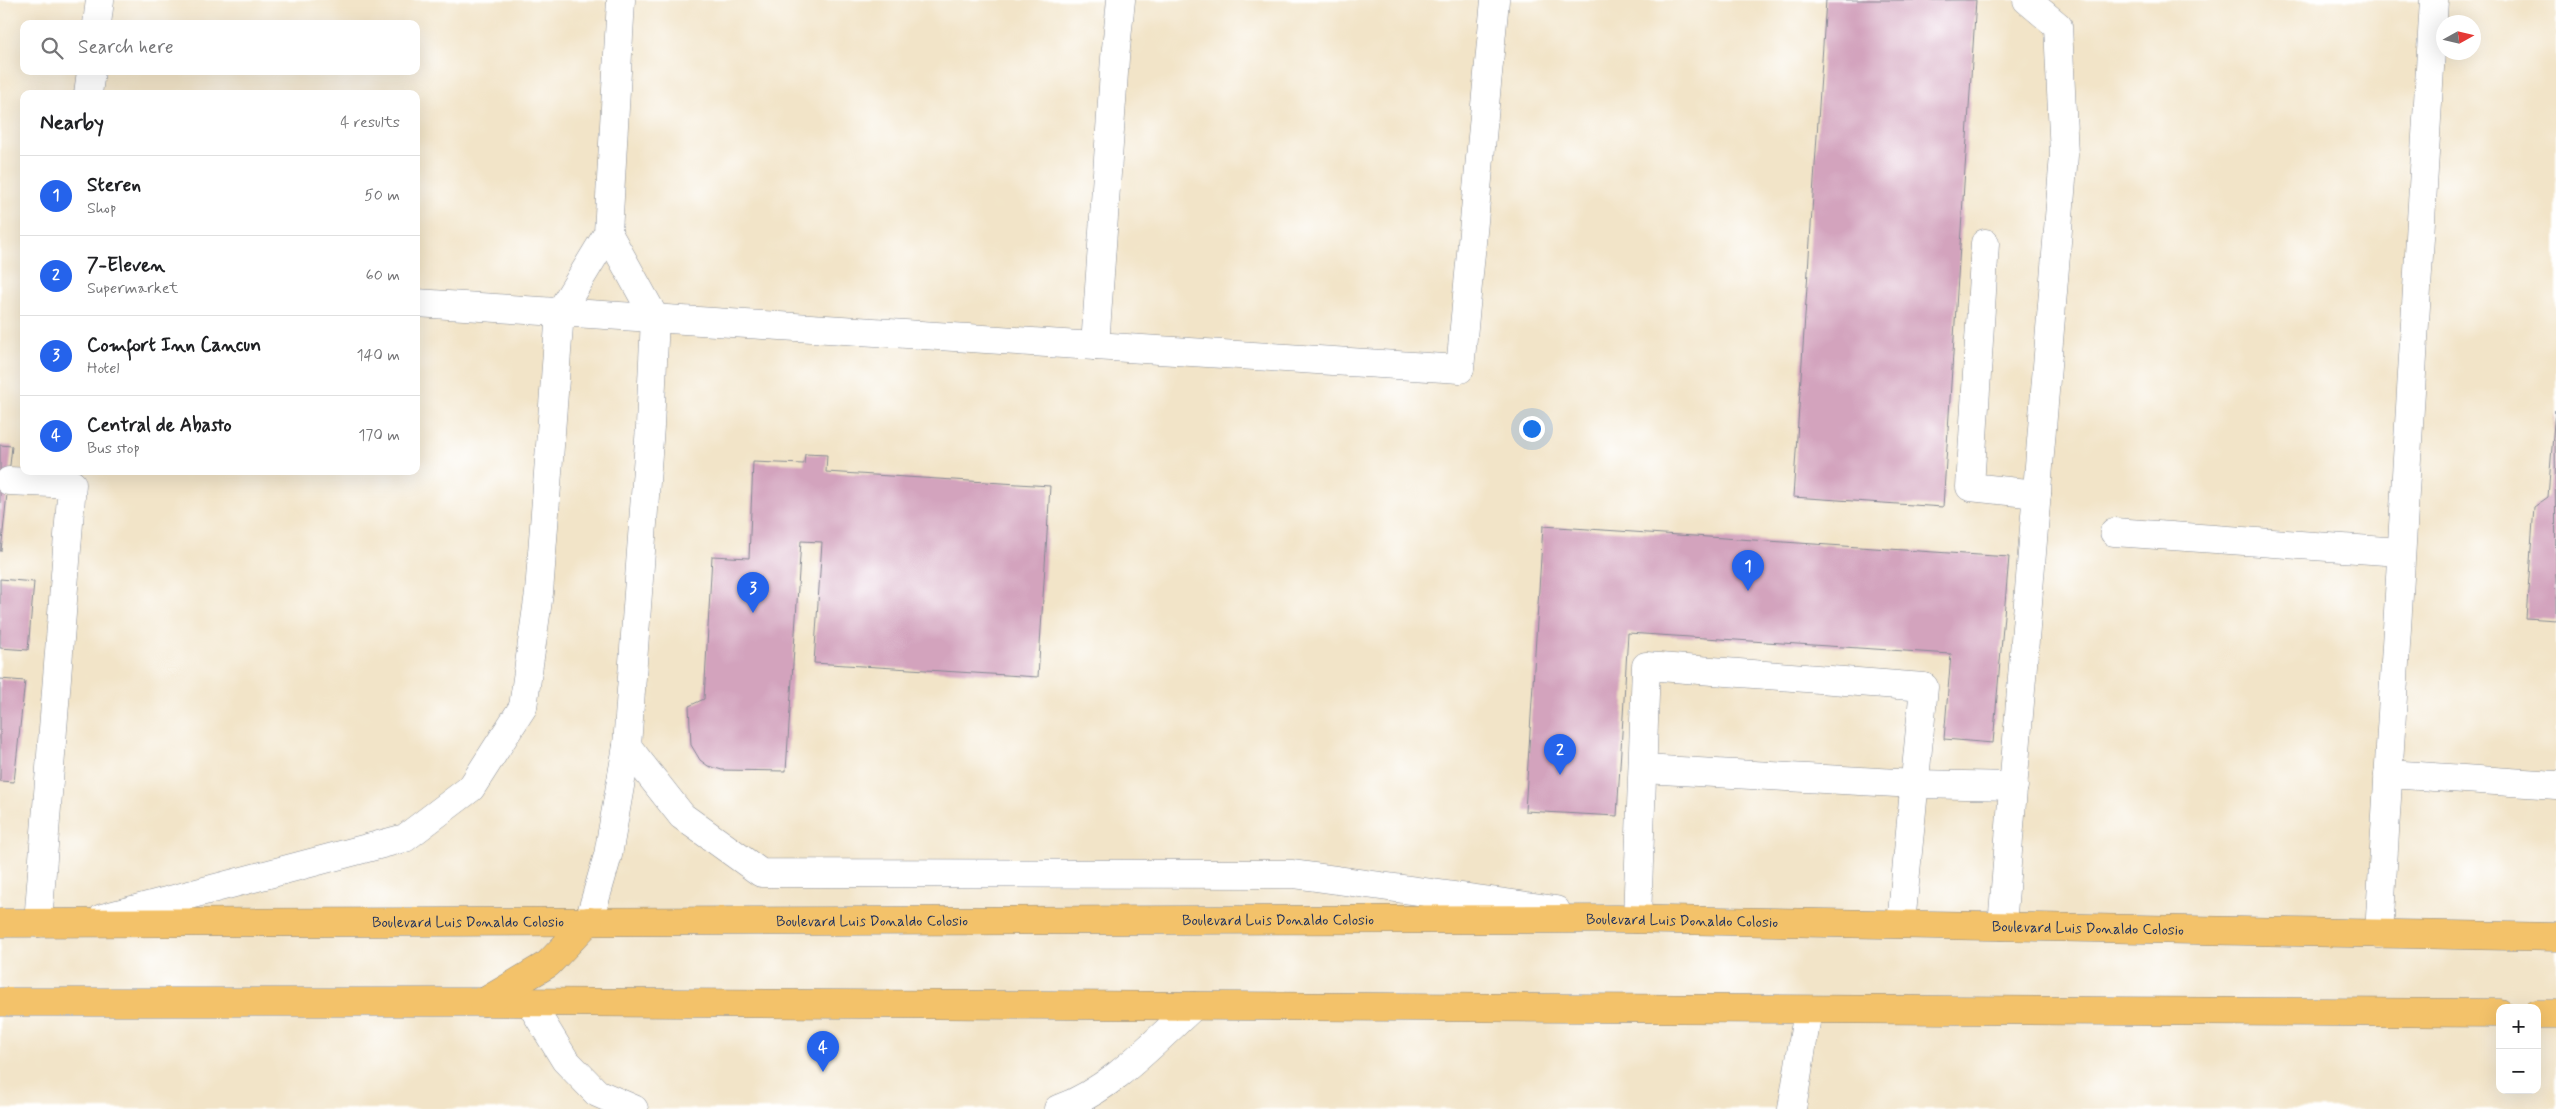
<!DOCTYPE html>
<meta charset="utf-8">
<style>
body{margin:0;font-family:Mynerve,sans-serif;background:#f6f6f6;color:#202124}
.controls{position:absolute;right:15px;bottom:15px;display:grid;overflow:hidden;border-radius:10px;box-shadow:0 5px 20px #0002}
.controls button{width:45px;height:45px;display:grid;place-items:center;padding:0;border:0;border-bottom:1px solid #e0e0e0;background:#fff;color:#202124;font:25px sans-serif}
.compass{position:absolute;left:2436px;top:15px;width:45px;height:45px;border-radius:50%;background:#fff;box-shadow:0 5px 20px #0002;rotate:82deg}
.you{position:absolute;left:1531px;top:428px;width:18px;height:18px;margin:-12px;border:4px solid #fff;border-radius:50%;background:#1a73e8;box-shadow:0 0 0 8px #1a73e833}
.badge{display:grid;place-items:center;width:32px;height:32px;border-radius:50%;background:#2563eb;color:#fff;font-size:16px;font-weight:700}
.pin{position:absolute;translate:-50% -41px;filter:drop-shadow(0 1px 2px #0008)}
.pin::after{content:'';position:absolute;top:26px;width:18px;height:15px;background:inherit;clip-path:polygon(0 0,100% 0,50% 100%)}
.list{margin:0;padding:0;list-style:none}
h2{display:flex;justify-content:space-between;align-items:center;height:65px;margin:0;padding:0 20px;font-size:21px}
h2 small{font-size:16px;font-weight:400;color:#757577}
.list li{display:grid;grid-template-columns:32px 1fr auto;gap:15px;align-items:center;box-sizing:border-box;height:80px;padding:0 20px;border-top:1px solid #e0e0e0}
.list b{display:block;font-size:19px;white-space:nowrap}
.list p{margin:0;font-size:16px;white-space:nowrap;color:#757577}
.list em{font-size:16px;font-style:normal;color:#757577}
.icon{flex:none;width:28px;height:28px;fill:none;stroke:currentColor;stroke-width:2;stroke-linecap:round;stroke-linejoin:round}
.map{position:relative;flex:none;width:2556px;height:1109px;overflow:hidden}
.search{position:absolute;background:#fff;box-shadow:0 5px 20px #0002;left:20px;top:20px;width:400px;height:55px;display:flex;align-items:center;gap:12px;box-sizing:border-box;padding:0 18px;border-radius:10px;color:#757577;font-size:19px}
.panel{position:absolute;background:#fff;box-shadow:0 5px 20px #0002;left:20px;top:90px;width:400px;height:385px;border-radius:10px}
.map>svg:first-child{display:block}
.building{fill:#d3a3bd}
.lines{fill:none;stroke-linecap:round;stroke-linejoin:round}
.minor-casing{stroke:#868a93;stroke-width:29}
.major-casing{stroke:#868a93;stroke-width:29}
.minor{stroke:#fff;stroke-width:28}
.major{stroke:#f3c26a;stroke-width:28}
.labels{text-anchor:middle;stroke-width:4;stroke-linejoin:round;paint-order:stroke}
.street-label{font-size:15px;fill:#1b2f5e;stroke:#fff}
</style>
<div class="map">
<svg width="2556" height="1109" viewBox="0 0 2556 1109">
<rect width="100%" height="100%" fill="#fff"/>
<filter id="ink" filterUnits="userSpaceOnUse"><feTurbulence type="fractalNoise" baseFrequency=".02" numOctaves="2"/><feDisplacementMap in="SourceGraphic" scale="10" xChannelSelector="R" yChannelSelector="G"/><feConvolveMatrix kernelMatrix="1 2 1 2 8 2 1 2 1" color-interpolation-filters="sRGB"/></filter>
<filter id="wash" filterUnits="userSpaceOnUse"><feTurbulence type="fractalNoise" baseFrequency=".0096" numOctaves="4" result="noise"/><feDisplacementMap in="SourceGraphic" scale="20" xChannelSelector="R" yChannelSelector="G"/><feGaussianBlur stdDeviation="1.12" result="paint"/><feColorMatrix in="noise" values="0 0 0 0 0 0 0 0 0 0 0 0 0 0 0 0 0 1.4 0 .05"/><feComposite in="paint" operator="in"/></filter>
<g filter="url(#wash)">
<rect width="100%" height="100%" fill="#f2e4c8"/>
<g id="blocks">
<g class="building">
<path d="M1826,0H1976L1943,507L1793,497Z"/>
<path d="M2555,410L2556,620L2526,618L2534,507L2548,497Z"/>
<path d="M0,445L12,446L1,551H0Z"/>
<path d="M805,454L827,455L826,472L1050,486L1038,677L814,663L822,542L801,541L786,771L722,770L708,766L700,760L691,745L689,706L704,699L712,556L749,558L753,462L804,464Z"/>
<path d="M1543,526L2009,557L1993,743L1944,739L1951,654L1628,633L1617,816L1525,811Z"/>
<path d="M0,579L34,582L28,650L0,648Z"/>
<path d="M0,679L25,681L14,782L0,781Z"/>
</g>
</g>
</g>
<g filter="url(#ink)">
<use href="#blocks" fill-opacity="0" stroke="#868a93" stroke-width="1"/>
<g class="lines">
<g class="minor-casing">
<g id="minor">
<path d="M97,24L100,0"/>
<path d="M88,94L91,71"/>
<path d="M1985,243L1970,487L2037,494"/>
<path d="M416,303L1095,346L1115,58L1121,0"/>
<path d="M1095,346L1460,369L1495,0"/>
<path d="M9,481L72,484L38,923"/>
<path d="M2114,532L2400,552"/>
<path d="M627,746L682,816L761,873L1293,874L1556,910"/>
<path d="M1643,769L1915,784L2014,786"/>
<path d="M2388,774L2556,785"/>
<path d="M102,918L405,838L471,788L523,707L539,593L560,312L608,233L621,0"/>
<path d="M1637,919L1646,666L1924,687L1901,924"/>
<path d="M589,921L608,855L627,746L650,426L655,318L608,233"/>
<path d="M2002,926L2064,155L2058,26L2027,0"/>
<path d="M2379,934L2434,0"/>
<path d="M530,1003L565,1060L597,1093L634,1109"/>
<path d="M1058,1109C1111,1090 1153,1043 1194,1006"/>
<path d="M1792,1109L1808,1010"/>
</g>
</g>
<g class="major-casing">
<g id="major">
<path id="s1" d="M0,923L1617,919L2556,937"/>
<path d="M0,1002H484L2500,1013"/>
<path d="M484,1002L548,964L589,921"/>
<path d="M2537,1014H2556"/>
</g>
</g>
<use href="#minor" class="minor"/>
<use href="#major" class="major"/>
</g>
</g>
<g class="labels">
<g class="street-label">
<text dy="5" stroke="none"><textPath href="#s1" startOffset="872">Boulevard Luis Donaldo Colosio</textPath></text>
<text dy="5" stroke="none"><textPath href="#s1" startOffset="1278">Boulevard Luis Donaldo Colosio</textPath></text>
<text dy="5" stroke="none"><textPath href="#s1" startOffset="468">Boulevard Luis Donaldo Colosio</textPath></text>
<text dy="5" stroke="none"><textPath href="#s1" startOffset="1682">Boulevard Luis Donaldo Colosio</textPath></text>
<text dy="5" stroke="none"><textPath href="#s1" startOffset="2088">Boulevard Luis Donaldo Colosio</textPath></text>
</g>
</g>
</svg>
<div class="controls">
<button>+</button>
<button>−</button>
</div>
<svg class="compass" viewBox="-18 -18 36 36"><path d="M0-13l5 13h-10z" fill="#e53935"/><path d="M0 13l5-13h-10z" fill="#757577"/></svg>
<div class="you"></div>
<div class="pin badge" style="left:1748px;top:591px">1</div>
<div class="pin badge" style="left:1560px;top:775px">2</div>
<div class="pin badge" style="left:753px;top:613px">3</div>
<div class="pin badge" style="left:823px;top:1072px">4</div>
<div class="search"><svg class="icon" aria-label="search" viewBox="0 0 24 24"><circle cx="10" cy="10" r="6"/><path d="M15 15l6 6"/></svg>Search here</div>
<section class="panel">
<h2>Nearby<small>4 results</small></h2>
<ul class="list">
<li><span class="badge">1</span><div><b>Steren</b><p>Shop</p></div><em>50 m</em></li>
<li><span class="badge">2</span><div><b>7-Eleven</b><p>Supermarket</p></div><em>60 m</em></li>
<li><span class="badge">3</span><div><b>Comfort Inn Cancun</b><p>Hotel</p></div><em>140 m</em></li>
<li><span class="badge">4</span><div><b>Central de Abasto</b><p>Bus stop</p></div><em>170 m</em></li>
</ul>
</section>
</div>
